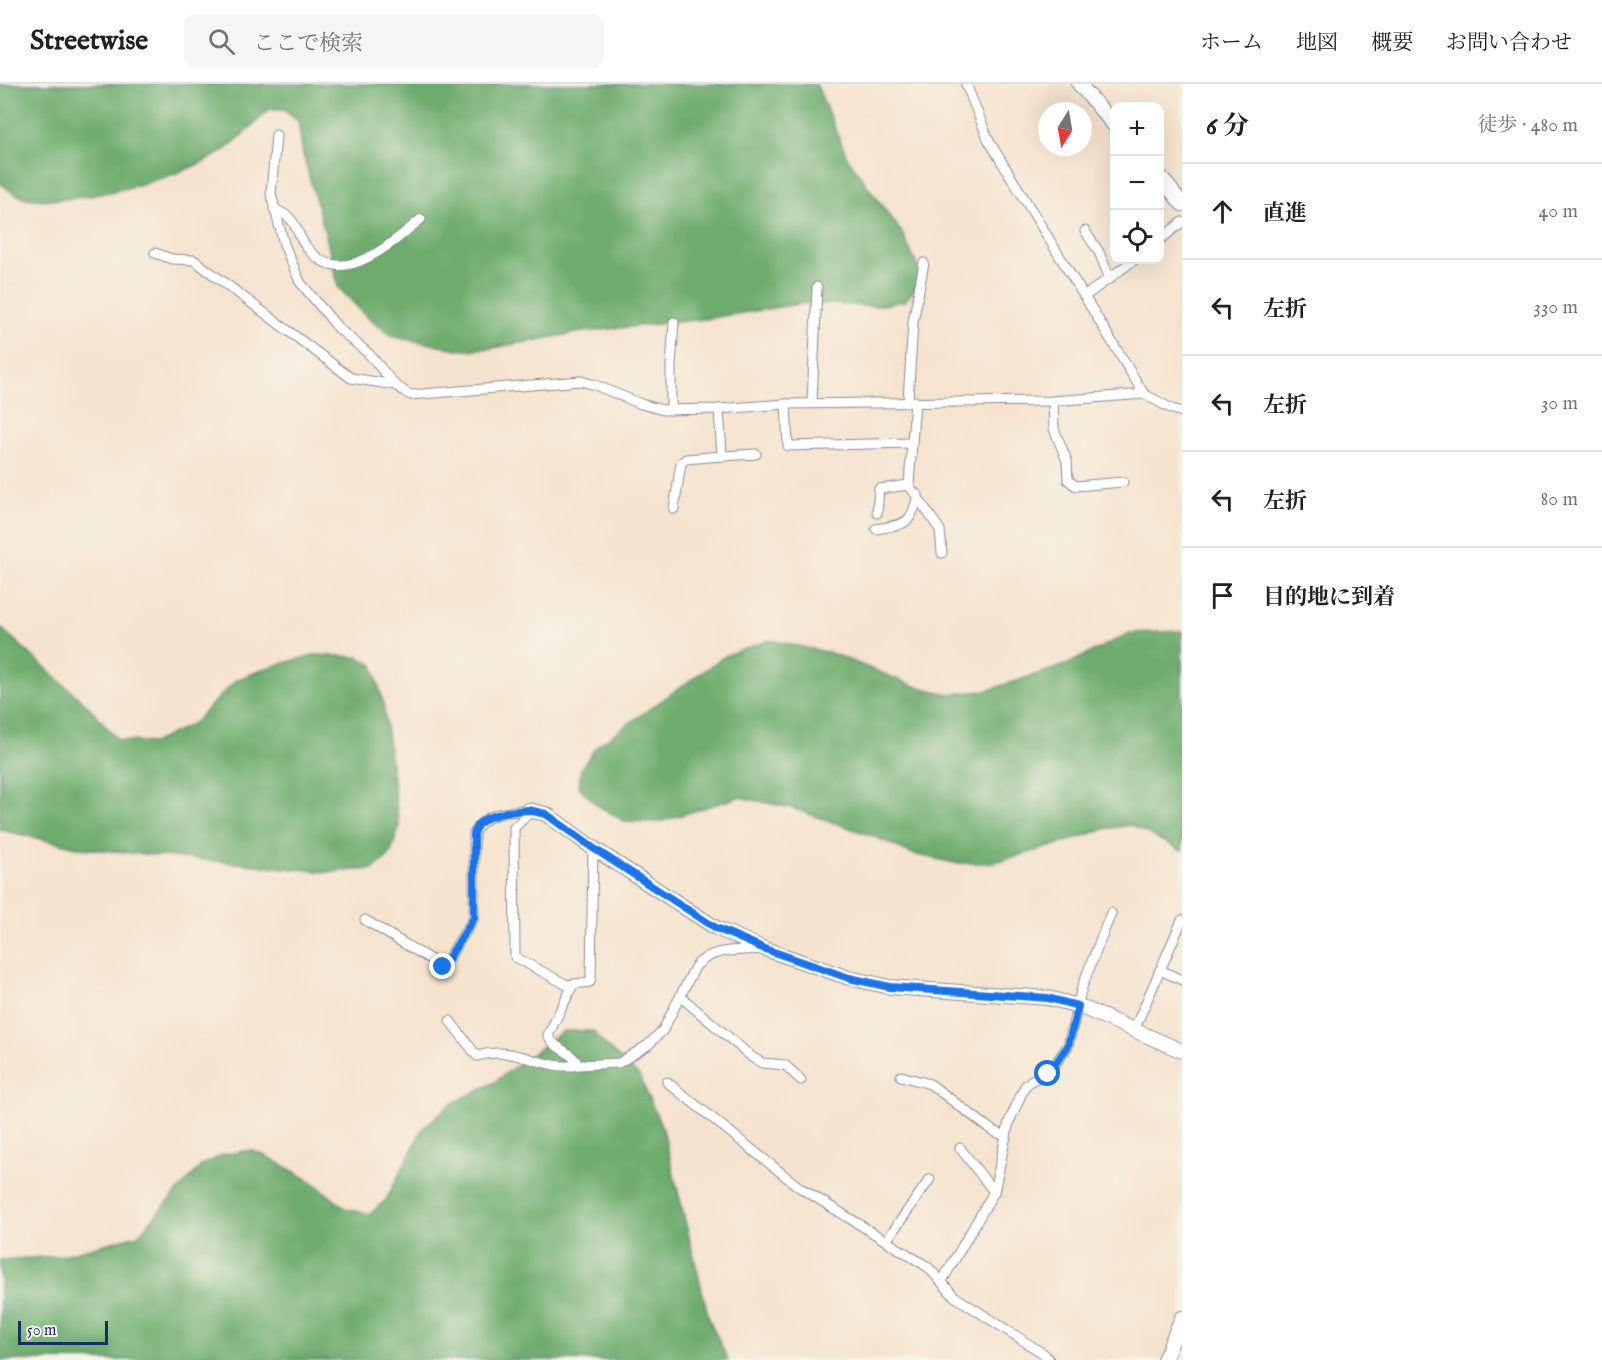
<!DOCTYPE html>
<html lang="ja">
<meta charset="utf-8">
<style>
body{margin:0;font-family:"IM FELL English","Noto Serif JP",serif;background:#f6f6f6;color:#202124}
.controls{position:absolute;right:18px;top:18px;display:grid;overflow:hidden;border-radius:12px;box-shadow:0 6px 24px #0002}
.controls button{width:54px;height:54px;display:grid;place-items:center;padding:0;border:0;border-bottom:2px solid #e0e0e0;background:#fff;color:#202124;font:30px sans-serif}
.compass{position:absolute;left:1038px;top:18px;width:54px;height:54px;border-radius:50%;background:#fff;box-shadow:0 6px 24px #0002;rotate:191deg}
.scale{position:absolute;left:18px;bottom:15px;width:90px;box-sizing:border-box;padding-left:6px;border:3px solid #1b2f5e;border-top:0;font-size:16px;line-height:21px;white-space:nowrap;color:#1b2f5e;-webkit-text-stroke:4px #f7f3e8;paint-order:stroke}
.stop{position:absolute;width:18px;height:18px;margin:-14px;border:4px solid #1a73e8;border-radius:50%;background:#fff}
.stop.end{background:#1a73e8;border-color:#fff;box-shadow:0 2px 6px #0008}
.list{margin:0;padding:0;list-style:none}
h2{display:flex;justify-content:space-between;align-items:center;height:78px;margin:0;padding:0 24px;font-size:26px}
h2 small{font-size:20px;font-weight:400;color:#757577}
.list li{display:grid;grid-template-columns:39px 1fr auto;gap:18px;align-items:center;box-sizing:border-box;height:96px;padding:0 24px;border-top:2px solid #e0e0e0}
.list b{display:block;font-size:22px;white-space:nowrap}
.list em{font-size:20px;font-style:normal;color:#757577}
.icon{flex:none;width:33px;height:33px;fill:none;stroke:currentColor;stroke-width:2;stroke-linecap:round;stroke-linejoin:round}
.map{position:relative;flex:none;width:1182px;height:1276px;overflow:hidden}
header{display:flex;align-items:center;gap:36px;box-sizing:border-box;height:84px;padding:0 30px;background:#fff;border-bottom:2px solid #e0e0e0}
header strong{font-size:28px}
nav{display:flex;gap:33px;margin-inline-start:auto;font-size:21px}
.search{width:420px;height:54px;background:#f6f6f6;display:flex;align-items:center;gap:15px;box-sizing:border-box;padding:0 21px;border-radius:12px;color:#757577;font-size:22px}
main{display:flex}
aside{flex:1;background:#fff}
.map>svg:first-child{display:block}
.forest{fill:#6dac6d;stroke:#446e66;stroke-width:1.5}
.lines{fill:none;stroke-linecap:round;stroke-linejoin:round}
.street-casing{stroke:#888996;stroke-width:11}
.secondary-casing{stroke:#888996;stroke-width:16}
.street{stroke:#fff;stroke-width:9}
.secondary{stroke:#fff;stroke-width:14}
.route{stroke:#1a73e8;stroke-width:8}
</style>
<header>
<strong>Streetwise</strong>
<div class="search"><svg class="icon" aria-label="search" viewBox="0 0 24 24"><circle cx="10" cy="10" r="6"/><path d="M15 15l6 6"/></svg>ここで検索</div>
<nav><a>ホーム</a><a>地図</a><a>概要</a><a>お問い合わせ</a></nav>
</header>
<main>
<div class="map">
<svg width="1182" height="1276" viewBox="0 0 1182 1276">
<rect width="100%" height="100%" fill="#f7f3e8"/>
<filter id="ink" filterUnits="userSpaceOnUse"><feTurbulence type="fractalNoise" baseFrequency=".0167" numOctaves="2"/><feDisplacementMap in="SourceGraphic" scale="12" xChannelSelector="R" yChannelSelector="G"/><feConvolveMatrix kernelMatrix="1 2 1 2 8 2 1 2 1" color-interpolation-filters="sRGB"/></filter>
<filter id="wash" filterUnits="userSpaceOnUse"><feTurbulence type="fractalNoise" baseFrequency=".008" numOctaves="4" result="noise"/><feDisplacementMap in="SourceGraphic" scale="24" xChannelSelector="R" yChannelSelector="G"/><feGaussianBlur stdDeviation="1.35" result="paint"/><feColorMatrix in="noise" values="0 0 0 0 0 0 0 0 0 0 0 0 0 0 0 0 0 1.4 0 .05"/><feComposite in="paint" operator="in"/></filter>
<g filter="url(#wash)">
<rect width="100%" height="100%" fill="#f5e3cd"/>
<g class="forest">
<path d="M0,0H816L848,75L902,149L920,188L917,202L905,217L874,222L805,219L704,235L582,248L492,264L464,266L394,253L369,235L338,203L326,152L303,70L298,37L284,25H270C254,39 235,60 218,70C177,95 70,124 23,113C15,111 7,104 0,99Z"/>
<path d="M0,543L90,624L118,656L153,659L194,639L236,596L270,583L314,571L358,573L373,581L383,618L399,743L390,771L373,785L326,788L82,764L0,746Z"/>
<path d="M1182,547V767L1131,741L1104,745L1053,762L992,779H955L913,770L873,752L792,724L739,713L659,738L624,737L597,721L579,703L581,684L597,662L725,572L770,556L831,569L914,602L948,610L985,607L1066,581L1130,549Z"/>
<path d="M563,947H593L604,960L639,992L663,1046L709,1235L728,1276H0V1176L60,1172L138,1151L201,1082L222,1071L251,1066L268,1073L313,1098L346,1125L370,1130L386,1116L423,1044L450,1021L493,999Z"/>
</g>
</g>
<g filter="url(#ink)">
<g class="lines">
<g class="street-casing">
<g id="street">
<path d="M966,0L989,57L1144,310L1172,325L1182,328"/>
<path d="M276,51L271,110L284,160L300,198L339,245L369,270L395,301L410,311L581,297L595,301L641,320L663,326L719,325L786,320L1053,317L1144,310"/>
<path d="M274,125C297,135 292,139 303,158C337,211 389,161 421,135"/>
<path d="M1085,147L1099,168L1110,195"/>
<path d="M1160,156L1182,138"/>
<path d="M155,169L172,175L194,176L351,294L395,301"/>
<path d="M1085,212L1134,176"/>
<path d="M908,317L913,238L924,179"/>
<path d="M915,317L909,401L940,446L942,469"/>
<path d="M1053,317L1054,345L1067,377L1068,396L1076,402L1123,398"/>
<path d="M812,319L817,203"/>
<path d="M786,320L788,362L912,359"/>
<path d="M671,326V282L674,238"/>
<path d="M722,372L756,370"/>
<path d="M674,425L681,379L686,375L722,372L719,325"/>
<path d="M877,429L879,405L909,401"/>
<path d="M876,445C905,440 911,442 918,411"/>
<path d="M531,727L514,744L515,873L567,901L590,898L591,894L593,764"/>
<path d="M365,836L443,883L474,834V750C483,728 507,728 528,726"/>
<path d="M1160,886L1182,896"/>
<path d="M681,913L753,974L762,979L785,981L801,996"/>
<path d="M450,937L477,972C516,960 544,988 578,981C572,966 554,966 548,951L573,901"/>
<path d="M1134,946L1182,836"/>
<path d="M578,981L619,979L648,961L663,946L695,883C711,863 739,867 763,865"/>
<path d="M901,992L930,1000L993,1047L1006,1052"/>
<path d="M667,998L799,1103L928,1183L954,1212L1044,1270L1049,1276"/>
<path d="M960,1064L994,1108"/>
<path d="M886,1157L930,1095"/>
<path d="M942,1197L994,1108L1009,1038L1025,1002L1032,996L1048,990L1068,962L1082,903L1111,829"/>
</g>
</g>
<g class="secondary-casing">
<g id="secondary">
<path d="M1079,0L1114,41"/>
<path d="M1160,92L1182,120"/>
<path d="M528,726L546,730L593,764L716,844L765,865L849,894L890,903L1048,914L1079,922L1182,967"/>
<path d="M1164,1276L1182,1234"/>
</g>
</g>
<use href="#street" class="street"/>
<use href="#secondary" class="secondary"/>
</g>
</g>
<g class="lines" filter="url(#ink)">
<path class="route" d="M443,883L474,834V750L477,741L487,734L506,728L528,726L546,730L593,764L716,844L765,865L849,894L890,903L1048,914L1078,922L1068,962L1048,990"/>
</g>
</svg>
<div class="controls">
<button>+</button>
<button>−</button>
<button><svg class="icon" aria-label="locate" viewBox="0 0 24 24"><circle cx="12" cy="12" r="6"/><path d="M12 2v4M12 18v4M2 12h4M18 12h4"/></svg></button>
</div>
<svg class="compass" viewBox="-18 -18 36 36"><path d="M0-13l5 13h-10z" fill="#e53935"/><path d="M0 13l5-13h-10z" fill="#757577"/></svg>
<div class="scale">50 m</div>
<div class="stop" style="left:1048px;top:990px"></div>
<div class="stop end" style="left:443px;top:883px"></div>
</div>
<aside>
<h2>6 分<small>徒歩 · 480 m</small></h2>
<ul class="list">
<li><svg class="icon" aria-label="ahead" viewBox="0 0 24 24"><path d="M12 20V5M6 11l6-6 6 6"/></svg><div><b>直進</b></div><em>40 m</em></li>
<li><svg class="icon" aria-label="left" viewBox="0 0 24 24"><path d="M17 20v-9H6M10 6l-5 5 5 5"/></svg><div><b>左折</b></div><em>330 m</em></li>
<li><svg class="icon" aria-label="left" viewBox="0 0 24 24"><path d="M17 20v-9H6M10 6l-5 5 5 5"/></svg><div><b>左折</b></div><em>30 m</em></li>
<li><svg class="icon" aria-label="left" viewBox="0 0 24 24"><path d="M17 20v-9H6M10 6l-5 5 5 5"/></svg><div><b>左折</b></div><em>80 m</em></li>
<li><svg class="icon" aria-label="arrive" viewBox="0 0 24 24"><path d="M6 21V4h12l-3 4 3 4H6"/></svg><div><b>目的地に到着</b></div></li>
</ul>
</aside>
</main>
